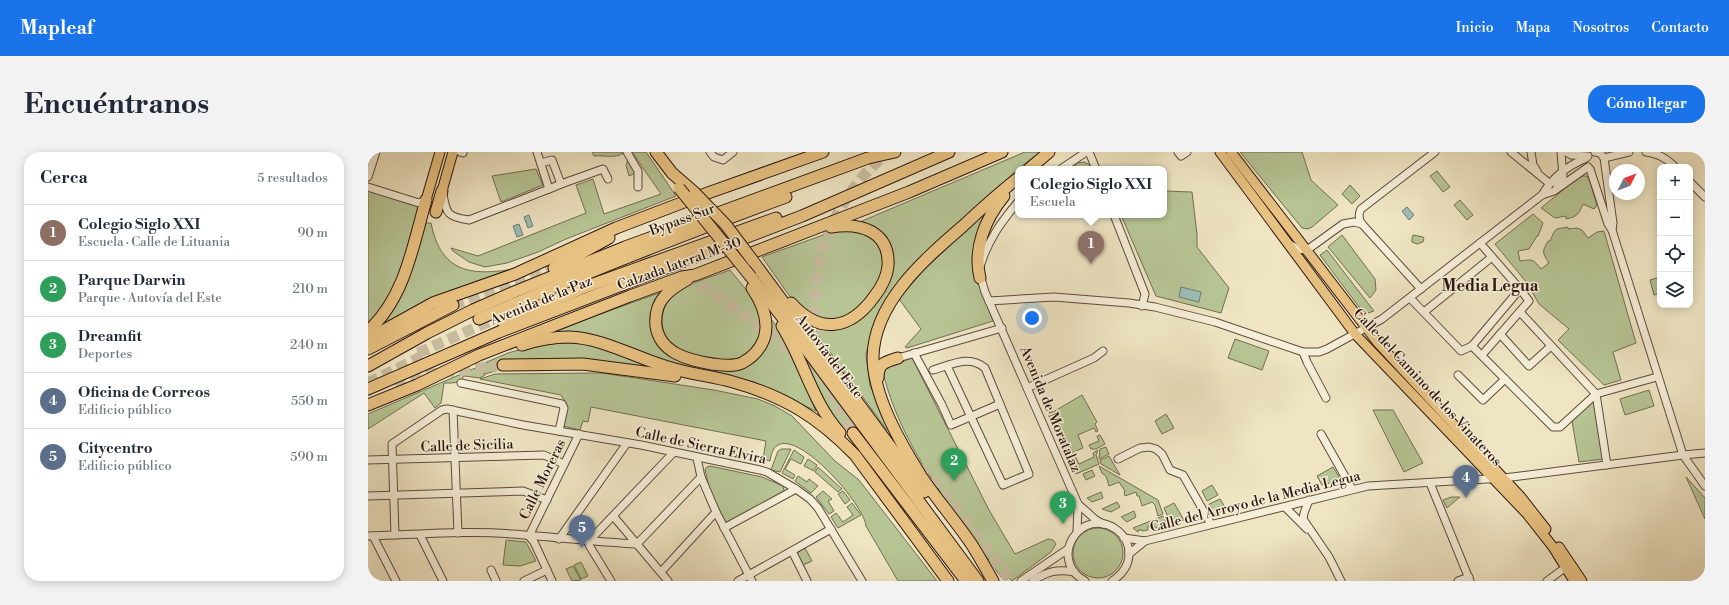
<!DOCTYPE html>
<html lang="es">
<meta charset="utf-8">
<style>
body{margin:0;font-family:"Libre Bodoni",serif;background:#f2f2f3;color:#1f2937}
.controls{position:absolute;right:12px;top:12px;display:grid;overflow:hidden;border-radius:8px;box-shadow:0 2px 10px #0003}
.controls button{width:36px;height:36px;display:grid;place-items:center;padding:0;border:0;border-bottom:1px solid #e0e1e3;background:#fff;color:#1f2937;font:20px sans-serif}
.compass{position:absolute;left:1241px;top:12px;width:36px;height:36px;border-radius:50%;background:#fff;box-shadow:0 2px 10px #0003;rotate:48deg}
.you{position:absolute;left:664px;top:166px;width:14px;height:14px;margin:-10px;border:3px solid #fff;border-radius:50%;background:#1a73e8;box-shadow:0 0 0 6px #1a73e833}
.badge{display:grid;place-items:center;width:26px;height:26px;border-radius:50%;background:#1a73e8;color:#fff;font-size:13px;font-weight:700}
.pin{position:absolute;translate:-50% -33px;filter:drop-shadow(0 1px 2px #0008)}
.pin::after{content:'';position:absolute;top:21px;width:14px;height:12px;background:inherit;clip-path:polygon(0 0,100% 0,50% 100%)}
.popup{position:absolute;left:647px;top:14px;width:152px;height:52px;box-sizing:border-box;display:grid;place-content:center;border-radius:8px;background:#fff;filter:drop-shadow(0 1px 3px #0005);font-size:13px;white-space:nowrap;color:#747a83}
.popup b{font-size:15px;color:#1f2937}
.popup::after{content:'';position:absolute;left:50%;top:100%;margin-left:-8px;border:8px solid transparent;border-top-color:#fff}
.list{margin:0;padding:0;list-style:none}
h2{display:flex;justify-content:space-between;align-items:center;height:52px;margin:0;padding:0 16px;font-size:17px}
h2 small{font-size:13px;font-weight:400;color:#747a83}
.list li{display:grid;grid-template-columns:26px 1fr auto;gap:12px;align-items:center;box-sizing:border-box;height:56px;padding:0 16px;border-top:1px solid #e0e1e3}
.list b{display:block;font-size:15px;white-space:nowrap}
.list p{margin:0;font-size:13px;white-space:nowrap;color:#747a83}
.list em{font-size:13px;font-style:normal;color:#747a83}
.icon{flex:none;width:22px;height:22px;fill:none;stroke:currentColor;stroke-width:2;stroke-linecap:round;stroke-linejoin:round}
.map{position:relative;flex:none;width:1337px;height:429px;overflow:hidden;border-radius:16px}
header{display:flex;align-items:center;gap:24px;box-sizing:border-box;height:56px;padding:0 20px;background:#1a73e8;color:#fff}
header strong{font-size:19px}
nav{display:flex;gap:22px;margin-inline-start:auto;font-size:14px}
.intro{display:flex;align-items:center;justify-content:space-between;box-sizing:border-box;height:96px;padding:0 24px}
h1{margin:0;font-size:28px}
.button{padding:10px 18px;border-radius:16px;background:#1a73e8;color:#fff;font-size:14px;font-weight:700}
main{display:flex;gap:24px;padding:0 24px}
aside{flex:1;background:#fff;border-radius:16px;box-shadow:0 2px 10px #0003}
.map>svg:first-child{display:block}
.green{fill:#b7c595;stroke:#726e52}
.water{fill:#9bbeb9;stroke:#6f7b75}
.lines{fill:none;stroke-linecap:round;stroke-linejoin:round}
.highway-tunnel{stroke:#c8bc9f;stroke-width:11;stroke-dasharray:11 5.5;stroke-linecap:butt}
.minor-casing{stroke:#5e4a3c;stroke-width:9}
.major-casing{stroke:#2d170f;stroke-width:11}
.highway-casing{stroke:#2d170f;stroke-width:13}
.minor{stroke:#f5eed8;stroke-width:7}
.major{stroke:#e8c282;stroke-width:9}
.highway{stroke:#e8c282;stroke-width:11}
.highway-bridge-casing{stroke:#2d170f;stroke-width:13;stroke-linecap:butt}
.highway-bridge{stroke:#e8c282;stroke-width:11}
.labels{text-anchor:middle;stroke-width:3;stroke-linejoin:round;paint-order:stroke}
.street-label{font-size:14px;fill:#2d170f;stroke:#f5eed8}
.quarter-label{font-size:16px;font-weight:bold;fill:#2d170f;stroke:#f5eed8}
</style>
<header>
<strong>Mapleaf</strong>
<nav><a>Inicio</a><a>Mapa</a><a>Nosotros</a><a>Contacto</a></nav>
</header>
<div class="intro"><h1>Encuéntranos</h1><a class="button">Cómo llegar</a></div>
<main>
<aside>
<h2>Cerca<small>5 resultados</small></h2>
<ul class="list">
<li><span class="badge" style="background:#8d6e63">1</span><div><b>Colegio Siglo XXI</b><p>Escuela · Calle de Lituania</p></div><em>90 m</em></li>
<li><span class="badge" style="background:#2e9e5b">2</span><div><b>Parque Darwin</b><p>Parque · Autovía del Este</p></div><em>210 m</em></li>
<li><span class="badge" style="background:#2e9e5b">3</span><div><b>Dreamfit</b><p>Deportes</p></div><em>240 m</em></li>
<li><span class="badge" style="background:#5c6f8a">4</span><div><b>Oficina de Correos</b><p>Edificio público</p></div><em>550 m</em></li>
<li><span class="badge" style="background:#5c6f8a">5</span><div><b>Citycentro</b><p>Edificio público</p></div><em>590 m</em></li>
</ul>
</aside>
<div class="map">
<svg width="1337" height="429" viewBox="0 0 1337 429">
<rect width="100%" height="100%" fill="#efe5c3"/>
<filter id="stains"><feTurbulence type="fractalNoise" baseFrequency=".005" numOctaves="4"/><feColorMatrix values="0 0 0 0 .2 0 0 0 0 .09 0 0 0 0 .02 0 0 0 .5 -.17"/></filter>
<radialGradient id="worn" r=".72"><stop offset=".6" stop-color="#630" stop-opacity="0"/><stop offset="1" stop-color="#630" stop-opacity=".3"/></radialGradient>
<g class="green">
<path d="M224,0H255L256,1C245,7 238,3 226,4Z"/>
<path d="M264,0H278L308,44L198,87L170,100L139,111L117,115L101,110L85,99L83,96L110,104L218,61L208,33L225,27L236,62L293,42Z"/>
<path d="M657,0H672L650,17L538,123L510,162L498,202L502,234L525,282L521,281L443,174L461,178L489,170L512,145L526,112L520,89L511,80L494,69Z"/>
<path d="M872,0H934L943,28L970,53L944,75L940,77L934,76Z"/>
<path d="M260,8L268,21L261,24L258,13Z"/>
<path d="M716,10L722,13L723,17H702L710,11Z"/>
<path d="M168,17L175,33L133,50L124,24Z"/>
<path d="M1069,19L1082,35L1075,40L1062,24Z"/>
<path d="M1212,24H1219L1222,30L1229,53L1226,57L1215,52C1211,62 1209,65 1198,67V64L1187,66L1173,56Z"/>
<path d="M982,33L992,44L984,52L974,42Z"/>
<path d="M0,35L51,51C52,62 48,72 44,83C35,115 23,146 0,171Z"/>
<path d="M796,39L824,40L829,82V95L861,136L853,161L788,144L753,63H796Z"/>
<path d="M1092,48L1105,63L1099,68L1086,53Z"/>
<path d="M626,52L610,86L612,134L625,169L539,196L537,195L553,177L531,147L555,119Z"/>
<path d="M1165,62L1175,71L1170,84H1169L1161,97L1150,99L1152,109C1165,107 1165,107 1173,117L1181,111C1174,100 1174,100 1180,89H1182L1186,80L1189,77L1200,75V77L1209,76L1214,78L1220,86L1229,80L1236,79L1268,191L1245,200L1253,228L1236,233L1190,188L1201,177L1171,152L1159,131L1127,92Z"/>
<path d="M58,71H63C73,121 103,124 146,117L2,180L37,133Z"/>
<path d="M469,78H486L497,81L509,90L516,103V116L510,134L482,165L464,169L436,160L420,142L394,105Z"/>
<path d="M974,83L1007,127L1008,138L1002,146L960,95Z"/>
<path d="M1045,83L1055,85L1056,86L1055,90L1049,92L1044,90V87Z"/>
<path d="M959,98L1006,159L1000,161L994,159L952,103Z"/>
<path d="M362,118C373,132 387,146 393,163C400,182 384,202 366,208C361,209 353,207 348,206C322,203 293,198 294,166C295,160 297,150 301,146C317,131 341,126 362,118Z"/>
<path d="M1292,125V141L1286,143L1282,128Z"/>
<path d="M291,141L282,167L286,183L295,199L310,208L365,217L382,213L392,203L403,167L411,177L448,259L386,230L314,214L198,181L187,180L193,176Z"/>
<path d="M867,187L901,199L894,218L860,206Z"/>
<path d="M202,189L227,194L295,218L226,210L134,217L117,222L112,213L140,201L172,192Z"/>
<path d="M435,202L488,274L479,281L462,260L449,237Z"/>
<path d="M544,206L621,358L647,402L680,387L685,388L688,392L683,400L644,429L637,422L633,425C588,361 534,298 515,221L517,216Z"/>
<path d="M112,214L117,223L112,226L96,224C92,232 84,231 76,231L73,251L67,256L56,241L0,277V262Z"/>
<path d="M234,221L346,238L390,247L407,254L424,264L467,309L491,328L569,429H530L498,374C496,353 433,280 410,293C404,296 403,304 402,309L395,307L398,289L223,255L220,270L215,269L212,278L195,274L198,251L193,243L112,227L127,222Z"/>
<path d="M1281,238L1286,254L1257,263L1252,247Z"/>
<path d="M714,243L729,270L727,272L730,279L728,280L726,276L710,283L715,296L705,300L711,312L726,305L725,301L730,298L728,303L731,312L708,322L681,260H685Z"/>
<path d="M1226,246L1236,307L1211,310L1204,269Z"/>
<path d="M1005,258H1025L1055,311L1036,320Z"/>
<path d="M798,262L806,276L794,282L787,269Z"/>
<path d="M732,283L737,292L728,297H723L721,293L731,289L729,284Z"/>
<path d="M738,295L741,302L731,307L732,297Z"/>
<path d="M413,297H423L412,320L403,318L410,299Z"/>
<path d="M426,298L436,305L433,312L423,307L417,317L427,323L425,327L414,321Z"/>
<path d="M741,304L752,323L733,312L732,308Z"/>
<path d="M440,307L449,313L446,319L436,314Z"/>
<path d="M342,314L394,325L415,334L416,338L414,341L357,371L341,335L337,317L339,315Z"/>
<path d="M731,314L790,348L795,362L790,364L787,353L784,350L774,354L771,344H769L768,340L757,344L756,340L757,339L751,330L741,334L738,324L734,321Z"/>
<path d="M450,315L474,337L470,340L447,320Z"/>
<path d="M965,315L973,328L954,333L949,324Z"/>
<path d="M724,318L727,324L718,328L715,322Z"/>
<path d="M430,324L439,330L441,327L450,334L443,341L427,329Z"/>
<path d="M1318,325L1337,346V367Z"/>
<path d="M844,333L850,343L839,349L834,339Z"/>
<path d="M455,339L464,347L460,349L466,359L461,362L448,345Z"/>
<path d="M475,339L482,348L477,352L470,342Z"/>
<path d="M733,340L735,346L724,350L719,346Z"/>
<path d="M1083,345H1092L1079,356L1075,348Z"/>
<path d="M852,347L859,358L846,362L841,352Z"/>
<path d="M749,350L752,355L743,360L734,357Z"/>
<path d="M484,351L493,363L470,376L463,365L468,361L475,370L485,363L479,355Z"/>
<path d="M806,351L816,368L803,372L796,356Z"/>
<path d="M766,359L768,365L759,370L753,365Z"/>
<path d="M795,364L800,373L787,376L786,373L780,374V378L774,379V378H770V380L765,376Z"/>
<circle cx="730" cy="401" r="25"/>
<path d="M138,388L158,390L168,409L152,414L135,413Z"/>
<path d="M437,396L444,409L435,413L429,401Z"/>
<path d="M213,410L220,424L213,427L206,413Z"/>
<path d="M205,414L213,428L204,429L198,417Z"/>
</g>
<g class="water">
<path d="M1039,55L1046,63L1041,68L1034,59Z"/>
<path d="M161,63L165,74L160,76L156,65Z"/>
<path d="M151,72L155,83L149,85L145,74Z"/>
<path d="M813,135L833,140L831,150L811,145Z"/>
</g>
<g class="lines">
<g class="highway-tunnel">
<path d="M256,104L296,111L356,148L455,222"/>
<path d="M221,126L232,121L259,117"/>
<path d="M85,153L196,114"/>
<path d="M449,198C437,122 460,50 520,0"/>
<path d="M50,201L163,151"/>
<path d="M456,224L469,253L485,281"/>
<path d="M26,229L48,224L135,213"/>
<path d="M0,231L61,201"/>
<path d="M516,281L571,335L643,429"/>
</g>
<g class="minor-casing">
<g id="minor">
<path d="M92,0L95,1"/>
<path d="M259,0L270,19V35"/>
<path d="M342,0L346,5L355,8L365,0"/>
<path d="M721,0L728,17"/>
<path d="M810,0L813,4L819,0"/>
<path d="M1143,0L1181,31"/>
<path d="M1163,0L1165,13L1169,19"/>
<path d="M1198,0L1203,3L1220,4"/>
<path d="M1227,0L1232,1L1236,6L1245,71L1244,78"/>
<path d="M1278,0C1291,2 1298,6 1307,15"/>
<path d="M1236,6L1261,0"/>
<path d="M173,11L184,8L193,32L181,37"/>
<path d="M693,17L718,0"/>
<path d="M1222,17L1240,72L1244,78L1315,303L1337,334"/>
<path d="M0,25L8,0"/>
<path d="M1322,30L1337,45"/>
<path d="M193,32L235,17L240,27"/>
<path d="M1189,34L1195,25L1193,0"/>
<path d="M0,35L51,51L58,48"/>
<path d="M75,42C78,62 80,65 101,68L181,37L169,0"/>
<path d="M1174,43C1184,26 1199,14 1218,6"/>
<path d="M746,63L777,142L774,154"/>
<path d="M923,93L929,97L939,98L975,72L986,70L994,72"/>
<path d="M613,112C620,88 634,69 650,50"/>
<path d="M612,123L617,140L710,352L728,368L735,372"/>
<path d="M1053,137L994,72C991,68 990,62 993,57L1067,0"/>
<path d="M1042,146L1093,199L1104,194L1152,137L1112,91"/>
<path d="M621,149L686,145L761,151L787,155L847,170L935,200H951L959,197L1014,167L1174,43L1186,39L1220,15"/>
<path d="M1056,160L1124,105"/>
<path d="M1152,160L1228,242L1239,313"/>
<path d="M1132,182L1161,214L1183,194"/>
<path d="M1104,194L1185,275H1192L1228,242L1289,225"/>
<path d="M935,200L939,210L958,246"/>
<path d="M546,201L574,253L583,273L632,252"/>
<path d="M1114,203L1161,149L1152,137"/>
<path d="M530,206L634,176"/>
<path d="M565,218C583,213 601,202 617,216L661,322L635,333L579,214"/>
<path d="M1090,223L1115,248L1137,227"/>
<path d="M93,231L194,252L196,256L191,279"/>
<path d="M659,236L726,206L735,199"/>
<path d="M85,258L90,381"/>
<path d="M953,282L984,337"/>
<path d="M329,306L333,325L348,360L384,429"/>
<path d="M750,307L772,296L781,295L788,297L794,302L802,318L815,323L843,372"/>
<path d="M0,308L176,303L196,312"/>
<path d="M1062,331L1102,429"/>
<path d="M0,344L155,339L179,348"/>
<path d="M941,348L936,361L935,367L961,405L973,429"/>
<path d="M917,355L939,377"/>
<path d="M246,365L300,429"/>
<path d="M356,376L428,337"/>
<path d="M709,380L710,352"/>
<path d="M27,383L24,292L74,258L79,257L155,273L273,293L392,318L399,320L428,337L442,347L450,356L494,429"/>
<path d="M52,383L75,429"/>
<path d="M0,384C48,383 96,378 144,382C186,385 227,390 269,392"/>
<path d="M5,384L28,429"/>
<path d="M161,384L211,282"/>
<path d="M161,384L166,390L184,429"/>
<path d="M756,386L777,389L1000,334L1136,326L1315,303L1337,301"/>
<path d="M191,387L259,291"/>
<path d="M269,392L333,325"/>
<path d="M424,399L439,429"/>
<path d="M761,402L777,389"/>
<path d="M123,418L128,429"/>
<path d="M293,420L348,360"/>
<path d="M156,429L179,418"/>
<path d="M243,429L221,393V389L305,301"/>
<path d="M370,429L463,377"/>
<path d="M653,429L700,397"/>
<path d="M665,429C679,419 690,417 706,420"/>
<path d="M717,429C678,407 714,352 749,378C756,383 761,392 761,402C761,413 754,423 744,429"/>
<path d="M1090,429L1101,425"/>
<path d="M1179,429L1198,415"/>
</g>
</g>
<g class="major-casing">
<g id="major">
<path d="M852,0L987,182L1159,362L1185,395L1206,429"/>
<path d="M863,0L1010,191L1152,344L1178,377"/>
<path d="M74,39L85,0"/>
<path d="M58,48L72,0"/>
<path d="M1191,395L1214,429"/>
</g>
</g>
<g class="highway-casing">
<g id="highway">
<path d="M288,0L304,21L327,41"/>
<path d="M661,17L681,0"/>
<path d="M323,47L455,0"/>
<path d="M68,60L74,39"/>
<path d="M385,109L556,340"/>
<path d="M186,116L241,86"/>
<path d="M383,125L421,174L610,429"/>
<path d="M612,126C605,97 617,67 636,44"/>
<path d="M320,127C312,132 302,137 296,145C289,153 287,163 288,174C292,201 320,208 344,212C353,213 365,215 374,211C384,206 392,197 396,187C402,169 394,151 384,136"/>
<path d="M423,151C452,183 482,178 506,145C513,136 519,125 520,114C522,79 492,70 463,75"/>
<path d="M111,167C212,123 314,83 418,45"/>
<path d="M134,169L220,134L408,66"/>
<path d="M414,174C436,209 444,250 472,281"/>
<path d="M0,179C37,146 45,93 58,48"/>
<path d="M0,187L65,151L147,122L248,76L316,50"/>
<path d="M154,193C169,188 185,185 201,185C235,186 268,206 300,215C321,222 343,224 365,230C416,244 450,265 487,303L580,429"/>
<path d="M0,197L85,153"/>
<path d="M135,213L215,212L307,224"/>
<path d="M0,214L59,181L105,158L146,140L257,95L500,6L527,0"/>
<path d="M510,226C510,211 517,210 530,206"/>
<path d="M0,237L131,180L434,64L581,0"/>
<path d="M0,253L49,233L111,203L262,144L314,125L327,123L541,40L634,0"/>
<path d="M485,281L598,429"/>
<path d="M625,429C618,417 611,404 604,393C588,369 569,348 553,324C533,292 505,244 505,205C506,150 557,107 595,74C613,57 631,41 650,26"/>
</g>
</g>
<use href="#minor" class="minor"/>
<use href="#major" class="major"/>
<use href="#highway" class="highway"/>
<g class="highway-bridge-casing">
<g id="highway-bridge">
<path d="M311,36L383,125"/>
<path d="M327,41L358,73L385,109"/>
</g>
</g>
<use href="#highway-bridge" class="highway-bridge"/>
</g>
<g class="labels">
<g class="street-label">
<text transform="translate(314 67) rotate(-20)" y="5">Bypass Sur</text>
<text transform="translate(311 111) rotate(-20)" y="5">Calzada lateral M-30</text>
<text transform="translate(173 148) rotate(-22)" y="5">Avenida de la Paz</text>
<text transform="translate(462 204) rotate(53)" y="5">Autovía del Este</text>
<text transform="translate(1060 235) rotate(47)" y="5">Calle del Camino de los Vinateros</text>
<text transform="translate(683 257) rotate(67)" y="5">Avenida de Moratalaz</text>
<text transform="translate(99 293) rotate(-2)" y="5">Calle de Sicilia</text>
<text transform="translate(333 293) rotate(12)" y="5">Calle de Sierra Elvira</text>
<text transform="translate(174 327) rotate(-64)" y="5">Calle Moreras</text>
<text transform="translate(887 349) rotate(-14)" y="5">Calle del Arroyo de la Media Legua</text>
</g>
<g class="quarter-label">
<text x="1122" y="139">Media Legua</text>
</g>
</g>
<rect width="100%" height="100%" filter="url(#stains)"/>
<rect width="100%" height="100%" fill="url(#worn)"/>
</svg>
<div class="controls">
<button>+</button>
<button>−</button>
<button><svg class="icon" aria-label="locate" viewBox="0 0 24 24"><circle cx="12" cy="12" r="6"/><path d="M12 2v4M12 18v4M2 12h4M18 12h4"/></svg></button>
<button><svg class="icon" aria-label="layers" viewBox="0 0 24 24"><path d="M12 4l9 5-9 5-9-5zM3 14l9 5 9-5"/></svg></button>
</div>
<svg class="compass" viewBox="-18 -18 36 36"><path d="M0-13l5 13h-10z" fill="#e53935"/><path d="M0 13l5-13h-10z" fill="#747a83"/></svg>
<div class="you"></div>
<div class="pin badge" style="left:723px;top:112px;background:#8d6e63">1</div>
<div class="popup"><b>Colegio Siglo XXI</b>Escuela</div>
<div class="pin badge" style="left:586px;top:329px;background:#2e9e5b">2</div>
<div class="pin badge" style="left:695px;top:372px;background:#2e9e5b">3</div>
<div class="pin badge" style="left:1098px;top:346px;background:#5c6f8a">4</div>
<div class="pin badge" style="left:214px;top:396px;background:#5c6f8a">5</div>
</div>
</main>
